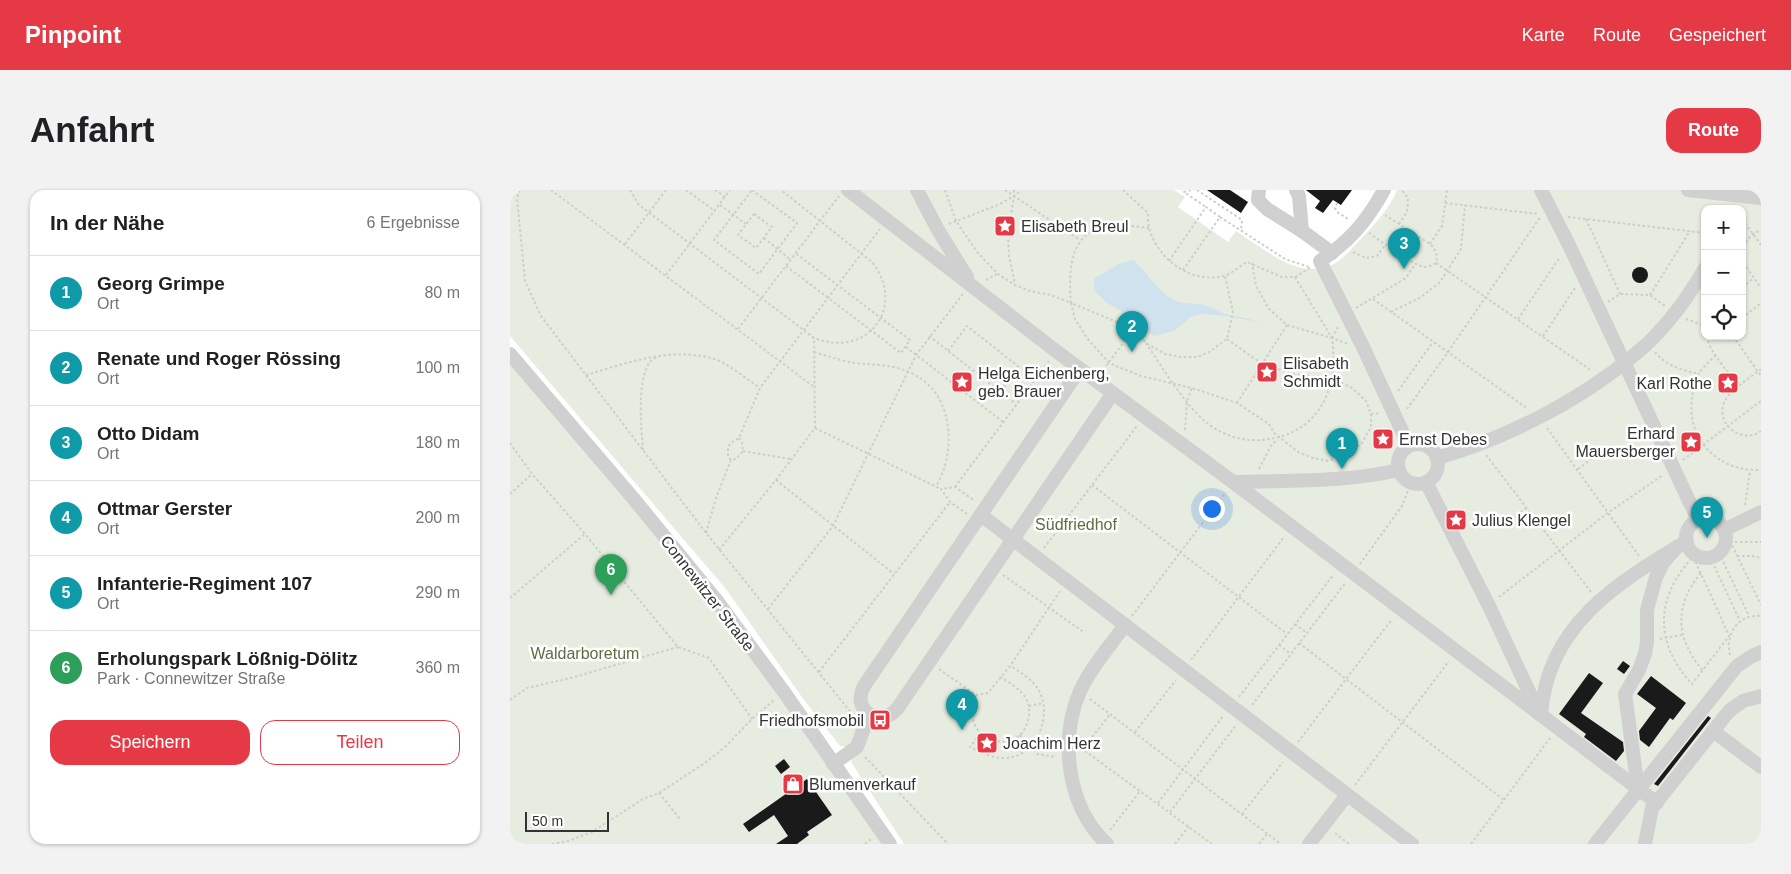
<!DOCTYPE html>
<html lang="de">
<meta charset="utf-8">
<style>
body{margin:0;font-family:Helvetica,sans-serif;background:#f2f2f2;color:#202124}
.controls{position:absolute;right:15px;top:15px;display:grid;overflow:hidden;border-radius:10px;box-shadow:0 1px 4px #0004}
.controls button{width:45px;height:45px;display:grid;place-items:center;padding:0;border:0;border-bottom:1px solid #e0e0e0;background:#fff;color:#202124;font:25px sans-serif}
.scale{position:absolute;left:15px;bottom:12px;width:84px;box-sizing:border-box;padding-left:5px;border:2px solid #333;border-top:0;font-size:14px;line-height:18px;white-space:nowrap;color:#333;-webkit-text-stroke:4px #fff;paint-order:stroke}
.you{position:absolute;left:701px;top:318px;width:18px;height:18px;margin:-12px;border:4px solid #fff;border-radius:50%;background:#1a73e8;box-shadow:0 0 0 8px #1a73e833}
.badge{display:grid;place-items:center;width:32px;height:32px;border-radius:50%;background:#e63946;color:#fff;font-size:16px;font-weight:700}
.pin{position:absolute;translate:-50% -41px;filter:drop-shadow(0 1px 2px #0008)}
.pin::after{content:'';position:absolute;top:26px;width:18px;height:15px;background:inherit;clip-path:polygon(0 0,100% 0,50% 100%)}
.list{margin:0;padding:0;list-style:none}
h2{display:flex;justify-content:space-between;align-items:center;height:65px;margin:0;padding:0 20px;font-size:21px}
h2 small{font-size:16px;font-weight:400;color:#757577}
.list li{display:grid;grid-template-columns:32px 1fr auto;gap:15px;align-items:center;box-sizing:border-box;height:75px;padding:0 20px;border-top:1px solid #e0e0e0}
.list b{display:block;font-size:19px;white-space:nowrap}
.list p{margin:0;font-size:16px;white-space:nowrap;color:#757577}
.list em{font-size:16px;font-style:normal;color:#757577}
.actions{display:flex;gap:10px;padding:15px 20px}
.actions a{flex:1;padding:11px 0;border:1px solid #e63946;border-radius:15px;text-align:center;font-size:18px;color:#e63946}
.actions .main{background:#e63946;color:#fff}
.icon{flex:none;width:28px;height:28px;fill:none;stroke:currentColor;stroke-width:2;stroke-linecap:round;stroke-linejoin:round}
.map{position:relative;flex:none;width:1251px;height:654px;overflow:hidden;border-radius:15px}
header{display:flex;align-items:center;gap:30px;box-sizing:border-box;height:70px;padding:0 25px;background:#e63946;color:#fff}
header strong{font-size:24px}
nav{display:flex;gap:28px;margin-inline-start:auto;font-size:18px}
.intro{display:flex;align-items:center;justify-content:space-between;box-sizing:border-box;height:120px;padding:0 30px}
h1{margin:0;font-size:35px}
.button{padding:12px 22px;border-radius:15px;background:#e63946;color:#fff;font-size:18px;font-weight:700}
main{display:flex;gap:30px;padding:0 30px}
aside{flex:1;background:#fff;border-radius:15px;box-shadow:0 1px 4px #0004}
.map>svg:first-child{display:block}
.green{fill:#e6ecdf;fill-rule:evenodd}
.water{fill:#cfe2ee}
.building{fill:#1a1a1a}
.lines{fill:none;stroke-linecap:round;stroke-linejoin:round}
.path{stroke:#cdcdcd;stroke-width:2;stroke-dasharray:2.5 2.5;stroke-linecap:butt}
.minor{stroke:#d0d0d0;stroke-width:14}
.labels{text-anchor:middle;stroke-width:5;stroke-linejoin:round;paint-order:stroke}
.poi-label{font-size:16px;fill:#333;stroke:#fff;text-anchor:start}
.park-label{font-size:16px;fill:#56703f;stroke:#fff}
.street-label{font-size:16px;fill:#333;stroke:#fff}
</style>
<header>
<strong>Pinpoint</strong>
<nav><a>Karte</a><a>Route</a><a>Gespeichert</a></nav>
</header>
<div class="intro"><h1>Anfahrt</h1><a class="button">Route</a></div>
<main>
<aside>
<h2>In der Nähe<small>6 Ergebnisse</small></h2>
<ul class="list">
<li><span class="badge" style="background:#0f9aa8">1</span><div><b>Georg Grimpe</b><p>Ort</p></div><em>80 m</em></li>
<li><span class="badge" style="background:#0f9aa8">2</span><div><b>Renate und Roger Rössing</b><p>Ort</p></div><em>100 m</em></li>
<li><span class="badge" style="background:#0f9aa8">3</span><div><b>Otto Didam</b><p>Ort</p></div><em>180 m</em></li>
<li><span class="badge" style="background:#0f9aa8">4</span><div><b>Ottmar Gerster</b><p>Ort</p></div><em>200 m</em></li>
<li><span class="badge" style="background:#0f9aa8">5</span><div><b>Infanterie-Regiment 107</b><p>Ort</p></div><em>290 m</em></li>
<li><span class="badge" style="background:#2e9e5b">6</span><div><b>Erholungspark Lößnig-Dölitz</b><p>Park · Connewitzer Straße</p></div><em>360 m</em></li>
</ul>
<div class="actions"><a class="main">Speichern</a><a>Teilen</a></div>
</aside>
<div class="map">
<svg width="1251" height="654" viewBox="0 0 1251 654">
<rect width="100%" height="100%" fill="#fff"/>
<g class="green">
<path d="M0,0H664L675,7L668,17L718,52L726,41C753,58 786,89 819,76C831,72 840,60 848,52C863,36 879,20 887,0H1251V654H394L341,572L343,566L336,557L330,556L294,510L216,399L0,146ZM1195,19H1232V146H1195Z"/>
<path d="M0,164L197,399L377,654H0Z"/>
</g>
<path class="water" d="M623,70C638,82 646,101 664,110C674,115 684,112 694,115C702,117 708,122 716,124C734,130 737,124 754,138L743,131L716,126L694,124L682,126L664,141L644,146L619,131L610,120L597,113L584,100V89L609,74Z"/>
<g class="building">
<path d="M697,0H720L738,12L731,23Z"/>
<path d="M796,0H842L831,15L823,10L813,23L805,18L810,11Z"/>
<circle cx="1130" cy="85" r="8"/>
<path d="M1113,471L1120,476L1114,484L1107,479Z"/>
<path d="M1079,483L1093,493L1071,523L1113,552L1114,561L1106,571L1074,547L1076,544L1049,524Z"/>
<path d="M1141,486L1176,513L1163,530L1160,528L1139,557L1130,550L1129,541L1146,518L1127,504Z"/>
<path d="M1198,526L1201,528L1148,596L1144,594Z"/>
<path d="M274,569L280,577L271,584L265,576Z"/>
<path d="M297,589L322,625L297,642L299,645L287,654H266L278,646L264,625L239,642L233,634Z"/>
</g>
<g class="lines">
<g class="path">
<path d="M10,0L7,8L15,91L31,126L196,343L343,525"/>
<path d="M41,0L303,196"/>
<path d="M120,0L129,15L304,148C358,169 397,117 362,72L271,0"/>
<path d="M176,0L205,21"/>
<path d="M205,0L215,7"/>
<path d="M242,0L287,33L249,84L204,50Z"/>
<path d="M435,0L446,31L467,62L488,84L505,95L520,101L541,105L561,113L565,129L577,148L599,173L631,186L682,198L727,213L759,234L764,243L788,262L803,268L818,271L837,264L852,253L861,237V224"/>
<path d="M495,0L570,50"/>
<path d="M504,0V6L511,0"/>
<path d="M613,0L638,23C638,28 638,33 639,38C648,70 681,94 714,86C721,84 730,76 737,72L772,87H785L800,78"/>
<path d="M681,0L674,2L696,17"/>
<path d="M687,0L732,30L731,41"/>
<path d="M827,13L825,18L827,22L838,29"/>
<path d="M935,13L1028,24"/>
<path d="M210,15L236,34"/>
<path d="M244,24L262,37L246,58L228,45Z"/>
<path d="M710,27L775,69L799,77"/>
<path d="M1058,27L1195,43"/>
<path d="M1076,29L1110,104"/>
<path d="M1232,29L1251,55"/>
<path d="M439,34L490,14L504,6L498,46L499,66L505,94"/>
<path d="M889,34L897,22L898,8L892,0"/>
<path d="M639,38C629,37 618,35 608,35C560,35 558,77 561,113L624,139L636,153L655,164L671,167H687L699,162L717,149L723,122L715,86"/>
<path d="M859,43C871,51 901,75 915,77C919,77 922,75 926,73C928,64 926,60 920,54L875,25"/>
<path d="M254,48L281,70"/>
<path d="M115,54L156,0"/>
<path d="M920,54L932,36L937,0"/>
<path d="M843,62L856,68L867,66L876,54"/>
<path d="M1232,62C1236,50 1240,45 1251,40"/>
<path d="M1232,63L1235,75L1251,98"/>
<path d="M659,71L696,17L710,27L673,80"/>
<path d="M926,73L1082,181"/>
<path d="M276,76L391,163L400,150L285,63"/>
<path d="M156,85L220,0"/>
<path d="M785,87L822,148L838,154"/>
<path d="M476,90L487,84"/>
<path d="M1232,97L1244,88"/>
<path d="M1140,105L1180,41"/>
<path d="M863,109L1018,219"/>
<path d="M1098,112L1110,104L1140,105L1155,116"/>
<path d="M846,118L896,88L905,74"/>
<path d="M881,122L911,107L930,92L951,59L955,15"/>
<path d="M1232,128L1251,113"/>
<path d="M1008,129L1050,67"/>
<path d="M1176,129L1195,136"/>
<path d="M228,139L329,6"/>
<path d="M419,146L506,214"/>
<path d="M1033,146L1065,98"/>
<path d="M1197,146C1198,161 1220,184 1229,196"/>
<path d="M1223,146L1251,186"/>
<path d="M822,148L828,137"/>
<path d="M717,149L752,174L787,185L822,188L842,198L856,211L861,224L870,223"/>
<path d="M636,153C652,177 674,214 696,232C711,245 733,252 753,250C809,244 829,200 822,148L777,135L759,119L746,96L742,73"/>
<path d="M396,157L493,232"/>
<path d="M438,161L457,136L509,177L490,202"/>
<path d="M304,162C318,166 331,171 345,173C359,175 374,174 387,178C433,189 446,234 435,276C433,283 429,290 426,297"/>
<path d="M1145,162C1156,176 1172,180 1189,184"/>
<path d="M1206,165C1200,171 1194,176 1190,182C1185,189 1183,199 1182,208C1176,250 1209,282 1251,280"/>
<path d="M1251,179C1239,189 1220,199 1214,213C1205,234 1233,255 1251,241"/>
<path d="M593,180L623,140"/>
<path d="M76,185C117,173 162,156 204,169C216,172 238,190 250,198"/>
<path d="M888,201L923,152"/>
<path d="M727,213L777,135"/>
<path d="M897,219L938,162L1031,26"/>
<path d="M305,238L431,299"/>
<path d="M1037,238L1129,366"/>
<path d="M675,240L677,211L682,198"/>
<path d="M229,248L232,252L233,261L226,269L221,270L218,267V257L221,253L229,248L250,198L370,39"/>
<path d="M0,253L22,284L75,344L168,457L199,468L242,529"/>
<path d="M133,260C131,237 127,193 139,173C141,170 145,168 149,166"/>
<path d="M233,261L280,269"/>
<path d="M976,265L1081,402"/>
<path d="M1173,270L1251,211"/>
<path d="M749,279L762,254L768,250"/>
<path d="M1068,279L1094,259"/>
<path d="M266,290L384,384"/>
<path d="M582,295L777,444"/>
<path d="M445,297L539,171"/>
<path d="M0,304L22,284"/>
<path d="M1235,315L1240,281"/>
<path d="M457,324L440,312L431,299L445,297L465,311"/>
<path d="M994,334L1016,318"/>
<path d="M196,343L206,308L221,270"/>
<path d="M1220,351L1251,415"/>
<path d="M1220,352H1251"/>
<path d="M534,358L627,236"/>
<path d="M209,360L266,290L305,238L304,148"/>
<path d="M1181,363C1194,390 1207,418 1219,446L1182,494C1144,453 1145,407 1183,367"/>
<path d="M1209,363L1239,426"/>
<path d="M1227,366H1242L1251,368"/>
<path d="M1200,367L1230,431"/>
<path d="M850,374L892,316L901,293"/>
<path d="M1191,383C1163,416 1166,449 1193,481"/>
<path d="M493,385L575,443"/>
<path d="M989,407L1099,322L1153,285"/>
<path d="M0,408L75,344"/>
<path d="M258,419L323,336L406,165L453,104"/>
<path d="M622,426L716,302"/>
<path d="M785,434L797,443"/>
<path d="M1150,449L1172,445"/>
<path d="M789,453L994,610"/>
<path d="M769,455L781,464"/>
<path d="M1220,465C1215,444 1228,424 1251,426"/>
<path d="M681,470L774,347"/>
<path d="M429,479L466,505L478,503L500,476L550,401"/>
<path d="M309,482L440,312"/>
<path d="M466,505C446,552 510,569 518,530C520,523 520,514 515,507C510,499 499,493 491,487"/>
<path d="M729,507L824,384"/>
<path d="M580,509L771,654"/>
<path d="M0,510L17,498L61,488L168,457"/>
<path d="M742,515L836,392"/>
<path d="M519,516L533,513"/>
<path d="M625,542L666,490"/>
<path d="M470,544L460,557C470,562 482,568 493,568C528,569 546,520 525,495C519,487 509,482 501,476"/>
<path d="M510,545L527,564L546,567"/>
<path d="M788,552L882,429"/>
<path d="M571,558L702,654"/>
<path d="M573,559L600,524"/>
<path d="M476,564L480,550"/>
<path d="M355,567L438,654"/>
<path d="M845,595L939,471"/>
<path d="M149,603L170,629"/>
<path d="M648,613L713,526"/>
<path d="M660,622L727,534"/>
<path d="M732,624L773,572"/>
<path d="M600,640L631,600"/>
<path d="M825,643L839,654"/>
<path d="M42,654L58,651L82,642L133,609L149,603L195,573L215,557L242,529L264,510"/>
<path d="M355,654L362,648"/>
<path d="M665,654L679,636"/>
<path d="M749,654L757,644"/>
<path d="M961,654L1040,548"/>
</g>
<g class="minor">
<path d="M338,0L546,161L723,292L1147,613"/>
<path d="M407,0L428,40L457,87"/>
<path d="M749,0L748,10L757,19L792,41L822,63"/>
<path d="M786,0L789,6L792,41"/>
<path d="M874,0C857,31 840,51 810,71L854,159L899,256"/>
<path d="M1031,0L1059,55L1188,330"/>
<path d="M1178,0L1251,8"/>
<path d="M0,164L123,308L207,411L274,502L380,654"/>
<path d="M570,179L354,496C341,520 369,539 387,519L603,203"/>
<circle cx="908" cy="274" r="20"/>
<path d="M927,268C1001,247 1079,206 1137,154C1160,132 1179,106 1195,78"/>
<path d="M723,292C780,290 832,293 889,280"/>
<path d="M916,292L979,416L1029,523"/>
<path d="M471,325L902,654"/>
<circle cx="1196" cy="348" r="20"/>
<path d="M1214,340L1251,322"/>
<path d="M1031,525C1037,435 1107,393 1177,351"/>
<path d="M1203,541L1251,577"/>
<path d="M323,574L347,557L359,524"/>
<path d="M1128,599L1115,504L1129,480L1135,464L1137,452V420L1146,387L1153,373L1167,357"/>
<path d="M597,654C557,617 549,550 570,501C581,477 600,456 615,435"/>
<path d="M799,654L837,605"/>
<path d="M1085,654L1227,476L1242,466L1251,462"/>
<path d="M1135,654L1142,618L1219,521L1233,511L1251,506"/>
</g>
</g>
<defs>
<g id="sight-square" transform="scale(1.125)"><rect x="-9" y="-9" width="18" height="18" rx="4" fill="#e63946" stroke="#fff"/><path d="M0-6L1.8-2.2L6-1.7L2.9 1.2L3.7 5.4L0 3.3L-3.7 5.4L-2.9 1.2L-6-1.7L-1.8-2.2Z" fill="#fff"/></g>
<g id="bus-square" transform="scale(1.125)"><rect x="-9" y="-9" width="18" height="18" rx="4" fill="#e63946" stroke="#fff"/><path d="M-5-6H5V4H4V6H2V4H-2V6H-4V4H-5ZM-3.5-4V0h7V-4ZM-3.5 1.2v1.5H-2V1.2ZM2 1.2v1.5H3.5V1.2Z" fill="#fff"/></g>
<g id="shop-square" transform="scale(1.125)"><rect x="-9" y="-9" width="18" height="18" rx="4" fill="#e63946" stroke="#fff"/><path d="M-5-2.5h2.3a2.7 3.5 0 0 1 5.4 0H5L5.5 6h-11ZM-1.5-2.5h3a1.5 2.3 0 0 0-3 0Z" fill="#fff"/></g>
</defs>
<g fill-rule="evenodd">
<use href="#sight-square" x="495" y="36"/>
<use href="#sight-square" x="757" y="182"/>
<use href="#sight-square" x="452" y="192"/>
<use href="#sight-square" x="1218" y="193"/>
<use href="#sight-square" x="873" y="249"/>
<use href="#sight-square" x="1181" y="252"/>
<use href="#sight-square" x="946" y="330"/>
<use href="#bus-square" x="370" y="530"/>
<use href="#sight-square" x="477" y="553"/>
<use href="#shop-square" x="283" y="594"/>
</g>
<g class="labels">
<g class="poi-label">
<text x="511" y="42">Elisabeth Breul</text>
<text x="773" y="179">Elisabeth<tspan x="773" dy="18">Schmidt</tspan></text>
<text x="468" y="189">Helga Eichenberg,<tspan x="468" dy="18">geb. Brauer</tspan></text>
<text x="1202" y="199" text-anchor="end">Karl Rothe</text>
<text x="1165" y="249" text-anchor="end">Erhard<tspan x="1165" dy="18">Mauersberger</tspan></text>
<text x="889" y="255">Ernst Debes</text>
<text x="962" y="336">Julius Klengel</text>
<text x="354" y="536" text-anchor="end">Friedhofsmobil</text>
<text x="493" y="559">Joachim Herz</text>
<text x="299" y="600">Blumenverkauf</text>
</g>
<g class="park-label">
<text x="566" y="340">Südfriedhof</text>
<text x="75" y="469">Waldarboretum</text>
</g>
<g class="street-label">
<text transform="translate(198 403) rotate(52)" y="6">Connewitzer Straße</text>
</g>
</g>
</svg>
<div class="controls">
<button>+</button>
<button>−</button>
<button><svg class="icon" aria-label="locate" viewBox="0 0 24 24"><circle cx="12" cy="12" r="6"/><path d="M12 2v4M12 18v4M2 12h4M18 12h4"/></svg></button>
</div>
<div class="scale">50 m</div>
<div class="you"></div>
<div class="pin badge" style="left:832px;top:279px;background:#0f9aa8">1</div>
<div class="pin badge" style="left:622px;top:162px;background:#0f9aa8">2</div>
<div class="pin badge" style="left:894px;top:79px;background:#0f9aa8">3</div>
<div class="pin badge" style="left:452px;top:540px;background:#0f9aa8">4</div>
<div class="pin badge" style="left:1197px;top:348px;background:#0f9aa8">5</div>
<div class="pin badge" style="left:101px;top:405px;background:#2e9e5b">6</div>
</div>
</main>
